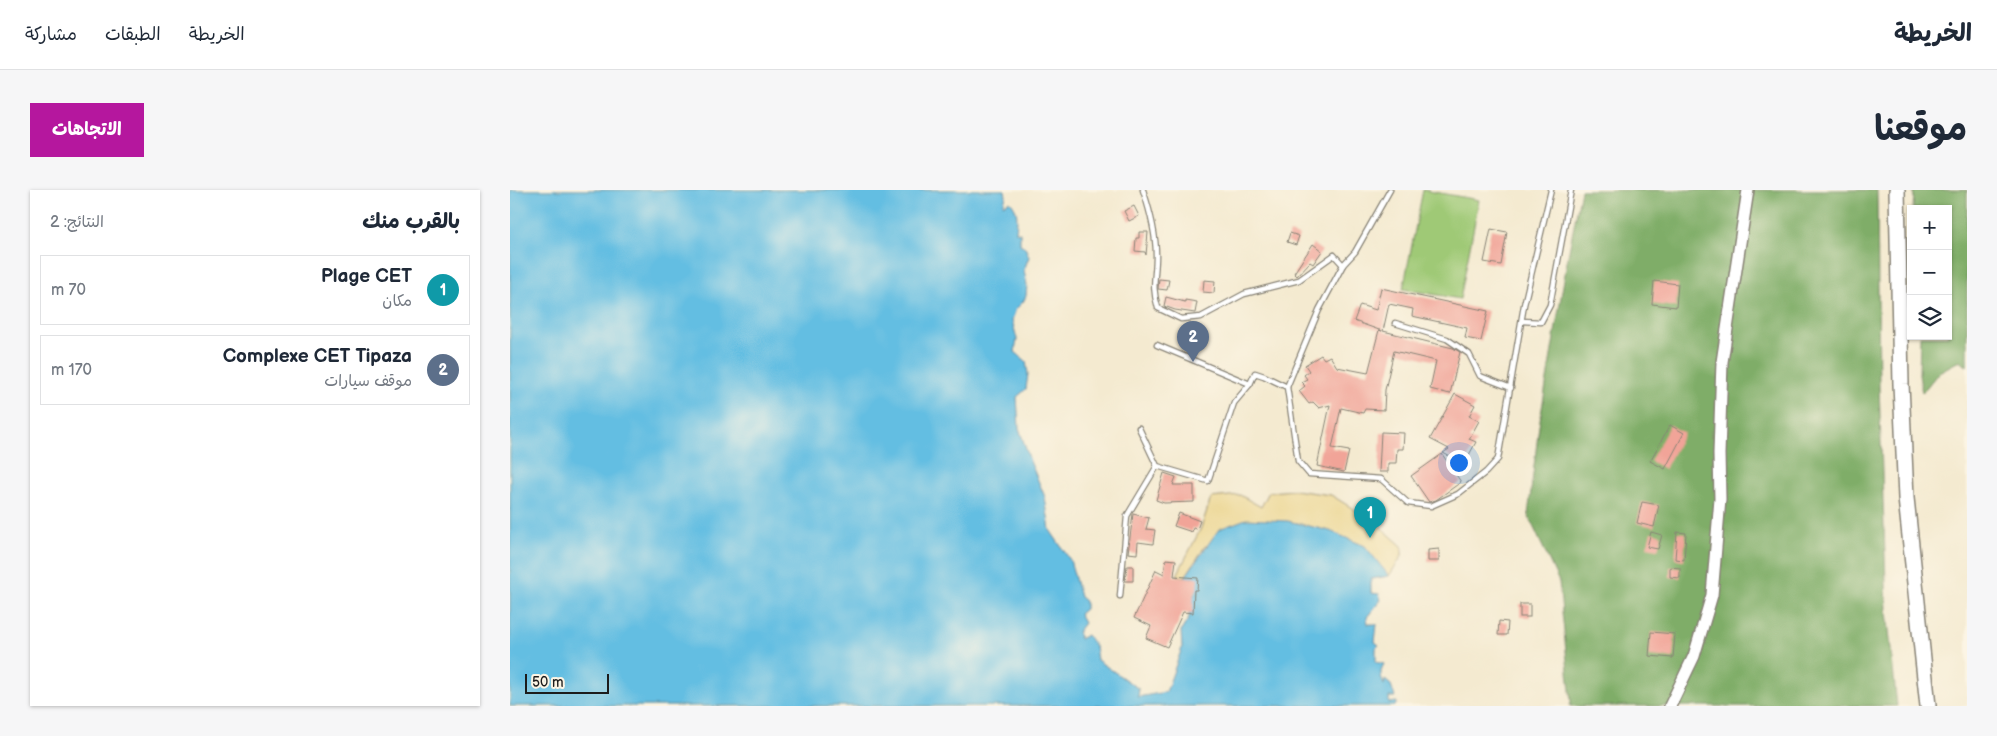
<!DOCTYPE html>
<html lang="ar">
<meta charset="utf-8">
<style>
body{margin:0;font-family:"Balsamiq Sans","Playpen Sans Arabic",sans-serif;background:#f6f6f7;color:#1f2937;direction:rtl}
.controls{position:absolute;right:15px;top:15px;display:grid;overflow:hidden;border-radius:0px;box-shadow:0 1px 4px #0004}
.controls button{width:45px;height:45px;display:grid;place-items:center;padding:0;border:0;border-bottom:1px solid #e0e1e3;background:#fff;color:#1f2937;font:25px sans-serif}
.scale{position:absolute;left:15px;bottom:12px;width:84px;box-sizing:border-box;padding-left:5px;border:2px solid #1c1c1c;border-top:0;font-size:14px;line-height:18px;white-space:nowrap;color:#1c1c1c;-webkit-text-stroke:4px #fcf5e5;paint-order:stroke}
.you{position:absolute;left:948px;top:272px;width:18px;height:18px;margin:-12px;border:4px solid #fff;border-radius:50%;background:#1a73e8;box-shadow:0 0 0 8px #1a73e833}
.badge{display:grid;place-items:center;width:32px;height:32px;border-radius:50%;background:#b5179e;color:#fff;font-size:16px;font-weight:700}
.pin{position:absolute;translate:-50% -41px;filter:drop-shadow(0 1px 2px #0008)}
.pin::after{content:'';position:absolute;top:26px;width:18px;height:15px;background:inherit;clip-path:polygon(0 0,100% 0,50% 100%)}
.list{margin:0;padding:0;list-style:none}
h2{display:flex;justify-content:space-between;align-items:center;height:65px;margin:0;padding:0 20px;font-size:21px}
h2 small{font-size:16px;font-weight:400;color:#747a83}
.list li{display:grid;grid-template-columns:32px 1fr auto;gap:15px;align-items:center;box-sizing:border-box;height:70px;margin:0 10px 10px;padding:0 10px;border:1px solid #e0e1e3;border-radius:0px}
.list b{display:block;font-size:19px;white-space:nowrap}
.list p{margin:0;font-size:16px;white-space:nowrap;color:#747a83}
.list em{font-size:16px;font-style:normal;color:#747a83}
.icon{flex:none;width:28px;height:28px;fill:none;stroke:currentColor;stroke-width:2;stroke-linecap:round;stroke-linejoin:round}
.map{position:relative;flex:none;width:1457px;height:516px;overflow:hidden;direction:ltr;border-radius:0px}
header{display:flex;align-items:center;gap:30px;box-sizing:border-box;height:70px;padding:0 25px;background:#fff;border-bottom:1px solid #e0e1e3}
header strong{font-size:24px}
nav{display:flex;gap:28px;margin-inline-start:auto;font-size:18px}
.intro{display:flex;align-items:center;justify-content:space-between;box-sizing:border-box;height:120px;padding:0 30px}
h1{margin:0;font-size:35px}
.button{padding:12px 22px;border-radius:0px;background:#b5179e;color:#fff;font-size:18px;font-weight:700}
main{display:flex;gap:30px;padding:0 30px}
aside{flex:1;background:#fff;border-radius:0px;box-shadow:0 1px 4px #0004}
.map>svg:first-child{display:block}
.green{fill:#9fc976;stroke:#5e7249}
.forest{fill:#7fad67;stroke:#4e6442}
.sand{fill:#eeda9e;stroke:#857b5d}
.water{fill:#64bee2;stroke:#406d7f}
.building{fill:#f1a498}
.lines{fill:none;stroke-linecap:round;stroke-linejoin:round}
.service-casing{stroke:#888376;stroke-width:7}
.tertiary-casing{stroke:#888376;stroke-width:14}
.primary-casing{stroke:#888376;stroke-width:18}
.service{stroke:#fff;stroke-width:4.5}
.tertiary{stroke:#fff;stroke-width:11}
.primary{stroke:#fff;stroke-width:15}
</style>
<header>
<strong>الخريطة</strong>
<nav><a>الخريطة</a><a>الطبقات</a><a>مشاركة</a></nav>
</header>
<div class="intro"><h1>موقعنا</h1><a class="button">الاتجاهات</a></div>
<main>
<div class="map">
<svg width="1457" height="516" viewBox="0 0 1457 516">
<rect width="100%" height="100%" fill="#fcf5e5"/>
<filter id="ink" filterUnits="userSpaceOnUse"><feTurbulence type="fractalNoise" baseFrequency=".02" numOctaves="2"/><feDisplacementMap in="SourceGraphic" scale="10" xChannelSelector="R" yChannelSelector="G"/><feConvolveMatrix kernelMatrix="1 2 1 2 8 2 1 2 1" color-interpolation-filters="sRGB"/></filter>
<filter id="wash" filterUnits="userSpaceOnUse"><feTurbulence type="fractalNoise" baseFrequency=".0096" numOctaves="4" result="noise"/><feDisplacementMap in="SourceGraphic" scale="20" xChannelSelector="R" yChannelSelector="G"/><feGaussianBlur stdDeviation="1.12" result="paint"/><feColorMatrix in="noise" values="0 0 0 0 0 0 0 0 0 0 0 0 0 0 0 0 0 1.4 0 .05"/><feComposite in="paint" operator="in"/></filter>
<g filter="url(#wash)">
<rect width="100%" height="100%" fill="#f4ead0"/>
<path class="green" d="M913,0L969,10L950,109L893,99Z"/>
<g class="forest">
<path d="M1071,0H1367L1369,196L1377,421L1387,516H1060L1061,511L1049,392L1018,325L1029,236L1058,66Z"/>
<path d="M1404,0H1457V176L1449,171L1429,182L1412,203L1409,185L1410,146H1438V19H1403Z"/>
</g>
<path class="sand" d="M784,300L821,305L866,333L892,356V366L879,386L868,373L695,356L675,387L667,385L691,338L701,308L730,305L751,317L759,302Z"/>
<path class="water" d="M0,0H495L496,6L493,15L500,11C509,20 507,30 506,42L510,43V54L515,57L519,67L514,80L517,95L516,106L513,112L506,119L502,130L507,149L505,162L516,171L518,184L516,199L507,207L509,238L520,271L535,307L540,340L560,370L570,407L575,411V419L569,424L574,433L568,441L570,449L577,445L585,456L587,470L629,499L628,507L656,502L672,458L671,441L679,428L680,409L686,402V388L675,387L709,339L736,329L778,331L820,341L855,356L879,386L861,389V403L869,404L871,410L857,427L858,434H867L865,452L869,455L866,458V472L874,474C869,482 871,487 874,495L875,490L881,495L885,507H879V513L887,512L885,516H0Z"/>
<g id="blocks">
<g class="building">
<path d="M624,16L629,26L619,31L614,21Z"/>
<path d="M981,39L997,42L991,75L974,72Z"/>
<path d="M629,42H638L636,65L635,62L625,61L626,48H629Z"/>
<path d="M780,43L789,46L786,55L777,52Z"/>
<path d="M803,54L812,61L803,74L800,72L787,86L784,83Z"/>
<path d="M649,89L659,90L657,100L648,99Z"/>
<path d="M694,90L705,91L704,103L693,102Z"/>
<path d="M1144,91L1168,94L1166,117L1142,114Z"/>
<path d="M871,98L978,121L971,151L955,148L957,138L902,126L903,119L879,114L873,141L943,158L950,162L940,204L920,199L926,171L884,161L875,200L874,220L855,219L853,223L831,218L822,258L839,261L834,282L807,276L820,215L809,218L803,212L799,214L789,201L795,196L791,192L797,189L794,185L799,181L795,175L811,165L814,169L820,166L827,177L858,183L869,140L872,141L844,131L850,115L866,120Z"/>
<path d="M656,107L675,112V110L687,112L685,123L665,120L654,116Z"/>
<path d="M945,204L965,215L959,226L969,231L959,249L966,252L954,274L933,263L939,259L920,249Z"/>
<path d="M1160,235L1174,243L1155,279L1140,271Z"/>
<path d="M871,242L894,243L893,259H887L886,273H878V282H869Z"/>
<path d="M932,264L951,292L926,310L919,312L901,286Z"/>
<path d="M654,283L666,287L663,295H684V312L654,313L646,310Z"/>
<path d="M1132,312L1149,315L1144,337L1127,333Z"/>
<path d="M669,323L690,331L687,339L683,338L682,342L664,336Z"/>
<path d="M623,324L639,328L636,339L645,340L643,354L628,352L627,364L618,363Z"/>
<path d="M1141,342L1152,345L1148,359L1137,357Z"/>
<path d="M1167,342L1176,343L1174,370L1165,369Z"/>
<path d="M929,359V371H918V360Z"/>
<path d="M656,369L666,370L664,386L688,388L687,400H684L683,423L673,422L657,457L636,448L641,436L624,428L646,380L654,384Z"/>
<path d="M617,376H623V391H615Z"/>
<path d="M1160,377L1170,378V388L1160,387Z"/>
<rect x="1010" y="414" width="10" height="13"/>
<path d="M989,431L998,432L997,445H988Z"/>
<path d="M1141,442L1165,444L1163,468L1139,466Z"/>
</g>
</g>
</g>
<g filter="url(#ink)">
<use href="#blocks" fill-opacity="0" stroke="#888376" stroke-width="1"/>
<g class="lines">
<g class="service-casing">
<g id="service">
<path d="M633,0C640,21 646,42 646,65C646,87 641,95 648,118L671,129L691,127L734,104L789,90L824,65L833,75L809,120L777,197"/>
<path d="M833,75L845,62L880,0"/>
<path d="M1012,131L1031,132L1040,115L1061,0"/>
<path d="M885,133L937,149L959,164L970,186L1001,198"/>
<path d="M647,155L740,194L745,183L754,186L777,197L788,271L799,284L871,289L898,313L921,316L948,304L976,282L988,269L1014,115L1041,0"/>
<path d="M629,238L647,276L698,291L724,213L740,194"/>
<path d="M610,406L617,326L647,276"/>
</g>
</g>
<g class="tertiary-casing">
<path id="tertiary" d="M1160,516L1184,466L1202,405L1210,309L1209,264L1212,172L1238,0"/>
</g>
<g class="primary-casing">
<path id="primary" d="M1387,0L1391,194L1396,308L1418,516"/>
</g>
<use href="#service" class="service"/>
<use href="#tertiary" class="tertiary"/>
<use href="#primary" class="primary"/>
</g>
</g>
</svg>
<div class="controls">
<button>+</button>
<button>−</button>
<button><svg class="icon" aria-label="layers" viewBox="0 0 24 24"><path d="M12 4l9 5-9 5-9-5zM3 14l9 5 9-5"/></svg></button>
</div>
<div class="scale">50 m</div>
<div class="you"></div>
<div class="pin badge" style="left:860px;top:348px;background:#0f9aa8">1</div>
<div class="pin badge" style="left:683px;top:172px;background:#5c6f8a">2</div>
</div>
<aside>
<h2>بالقرب منك<small>النتائج: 2</small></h2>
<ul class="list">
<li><span class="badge" style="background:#0f9aa8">1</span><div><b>Plage CET</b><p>مكان</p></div><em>70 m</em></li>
<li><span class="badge" style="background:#5c6f8a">2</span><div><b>Complexe CET Tipaza</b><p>موقف سيارات</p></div><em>170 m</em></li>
</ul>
</aside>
</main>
